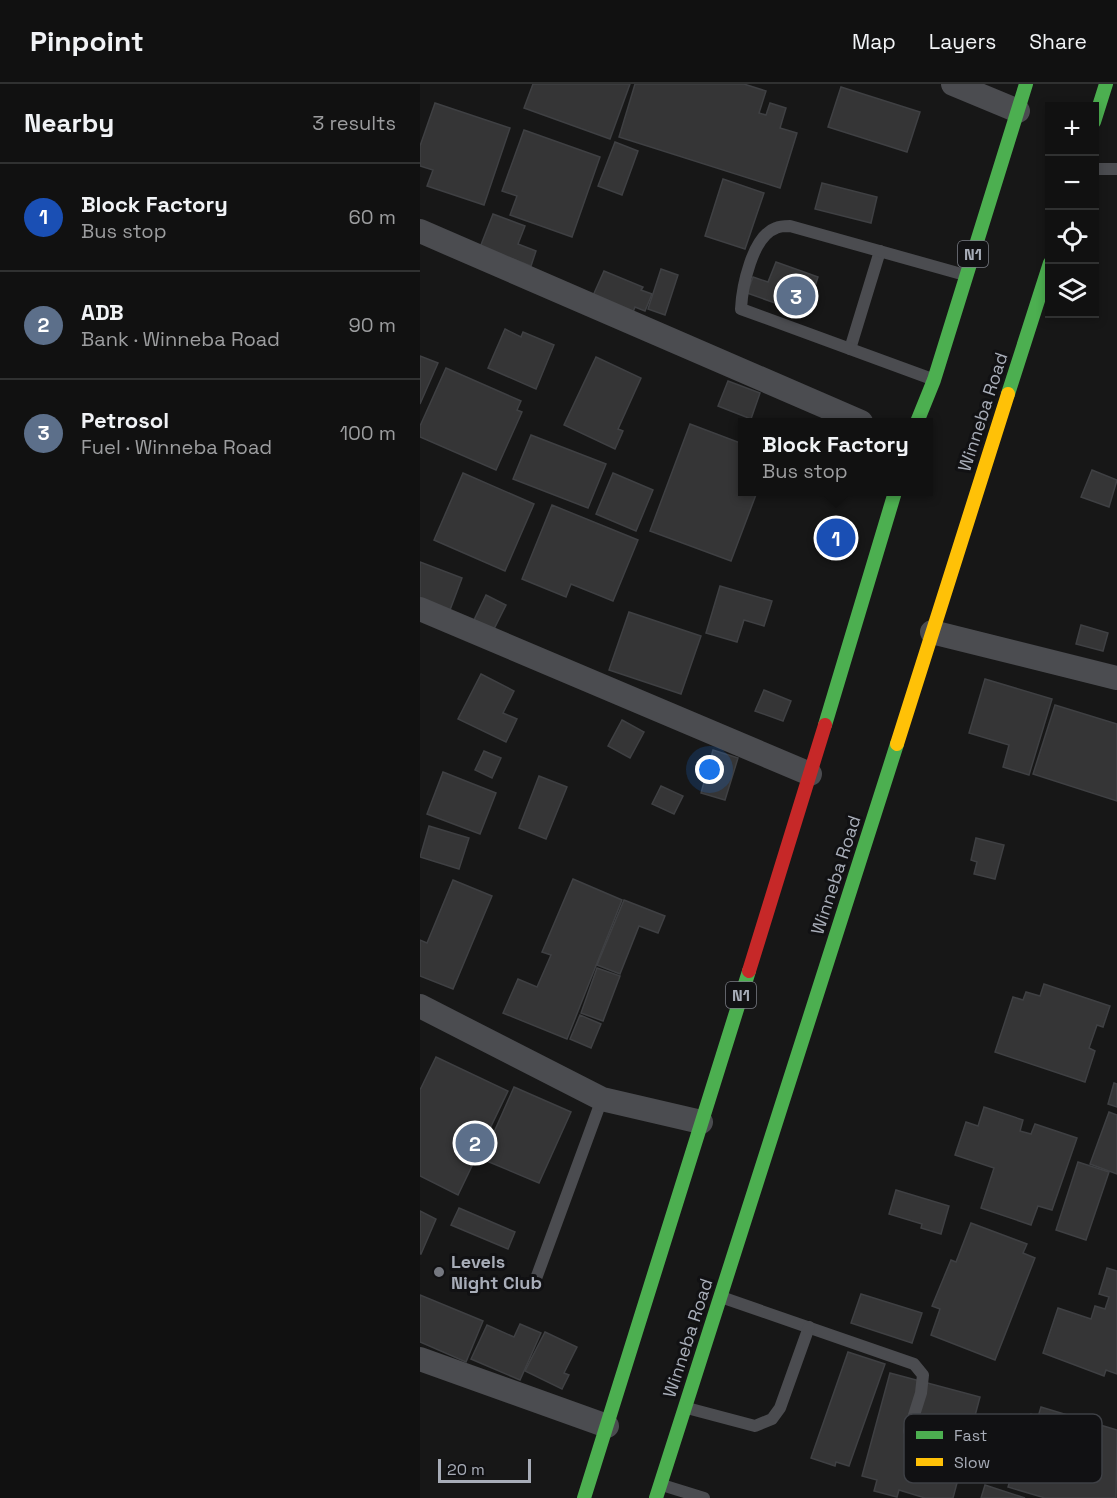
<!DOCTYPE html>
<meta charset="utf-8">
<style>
body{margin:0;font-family:"Space Grotesk",sans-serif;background:#1a1a1a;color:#f1f3f6}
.controls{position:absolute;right:18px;top:18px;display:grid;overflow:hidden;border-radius:0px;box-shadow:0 3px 9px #0003}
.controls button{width:54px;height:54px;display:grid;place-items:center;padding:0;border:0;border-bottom:2px solid #303131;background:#111;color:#f1f3f6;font:30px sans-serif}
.scale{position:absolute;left:18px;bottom:15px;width:93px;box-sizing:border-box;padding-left:6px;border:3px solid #a8adb8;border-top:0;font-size:16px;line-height:21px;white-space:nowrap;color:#a8adb8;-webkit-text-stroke:4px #111113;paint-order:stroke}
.you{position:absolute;left:290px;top:686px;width:21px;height:21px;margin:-15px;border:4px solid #fff;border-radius:50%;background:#1a73e8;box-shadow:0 0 0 9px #1a73e833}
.badge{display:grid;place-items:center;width:39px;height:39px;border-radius:50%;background:#2563eb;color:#fff;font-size:20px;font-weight:700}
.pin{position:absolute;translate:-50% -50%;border:3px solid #fff;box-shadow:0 2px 6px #0006}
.popup{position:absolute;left:318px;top:334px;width:195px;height:78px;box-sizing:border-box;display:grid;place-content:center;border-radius:0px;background:#111;filter:drop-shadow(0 2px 4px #0005);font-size:20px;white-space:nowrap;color:#9c9d9f}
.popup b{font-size:22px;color:#f1f3f6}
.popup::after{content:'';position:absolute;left:50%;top:100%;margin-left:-12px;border:12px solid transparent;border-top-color:#111}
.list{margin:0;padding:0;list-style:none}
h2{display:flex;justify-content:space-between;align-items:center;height:78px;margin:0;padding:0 24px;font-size:26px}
h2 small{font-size:20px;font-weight:400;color:#9c9d9f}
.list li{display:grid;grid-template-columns:39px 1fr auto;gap:18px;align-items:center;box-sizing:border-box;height:108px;padding:0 24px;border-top:2px solid #303131}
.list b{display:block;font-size:22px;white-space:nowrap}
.list p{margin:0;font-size:20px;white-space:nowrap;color:#9c9d9f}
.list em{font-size:20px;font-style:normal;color:#9c9d9f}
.icon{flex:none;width:33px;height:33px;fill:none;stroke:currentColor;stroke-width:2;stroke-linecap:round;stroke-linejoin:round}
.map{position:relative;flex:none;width:697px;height:1414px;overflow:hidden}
header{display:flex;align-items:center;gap:36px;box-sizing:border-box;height:84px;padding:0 30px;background:#111;border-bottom:2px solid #303131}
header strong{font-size:28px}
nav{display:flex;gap:33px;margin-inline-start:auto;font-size:21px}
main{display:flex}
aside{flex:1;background:#111}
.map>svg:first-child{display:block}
.building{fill:#353536;stroke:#3f4043;stroke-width:1.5}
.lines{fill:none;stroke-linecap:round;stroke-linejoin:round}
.lane{stroke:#4b4c50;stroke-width:12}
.street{stroke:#4b4c50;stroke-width:24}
.fast{stroke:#4caf50;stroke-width:14}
.slow{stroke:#ffc107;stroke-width:14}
.jam{stroke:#c62828;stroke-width:14}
.poi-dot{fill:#757880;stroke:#111113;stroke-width:2}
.labels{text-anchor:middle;stroke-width:6;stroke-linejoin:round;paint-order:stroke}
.shield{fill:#111113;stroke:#7b7e86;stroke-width:1.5}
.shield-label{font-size:16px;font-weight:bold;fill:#a8adb8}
.street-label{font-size:18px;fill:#a8adb8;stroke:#111113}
.poi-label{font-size:18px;font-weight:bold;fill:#a8adb8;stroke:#111113;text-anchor:start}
.key{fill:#111113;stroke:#3e4045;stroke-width:1.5}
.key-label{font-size:16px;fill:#a8adb8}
</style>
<header>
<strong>Pinpoint</strong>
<nav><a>Map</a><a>Layers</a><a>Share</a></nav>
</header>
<main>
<aside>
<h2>Nearby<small>3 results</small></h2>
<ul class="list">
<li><span class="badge" style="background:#1a4fb4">1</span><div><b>Block Factory</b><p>Bus stop</p></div><em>60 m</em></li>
<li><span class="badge" style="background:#5c6f8a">2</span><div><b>ADB</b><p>Bank · Winneba Road</p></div><em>90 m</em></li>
<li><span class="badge" style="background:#5c6f8a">3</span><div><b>Petrosol</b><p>Fuel · Winneba Road</p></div><em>100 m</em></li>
</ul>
</aside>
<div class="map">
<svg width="697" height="1414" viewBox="0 0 697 1414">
<rect width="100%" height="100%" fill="#171717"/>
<g class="building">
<path d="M113,0H210L190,55L104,24Z"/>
<path d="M215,0H324L346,7L339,29L346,31L350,19L366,24L360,44L377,49L360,104L199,53Z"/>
<path d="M421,3L500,28L487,68L408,43Z"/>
<path d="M15,19L90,44L64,121L7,102L13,86L0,82V62Z"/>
<path d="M104,46L180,73L152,153L90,131L97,112L82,107Z"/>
<path d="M195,58L218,67L202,111L178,102Z"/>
<path d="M303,95L344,109L325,165L285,152Z"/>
<path d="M402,99L457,113L451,139L395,125Z"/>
<path d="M73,130L105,142L98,160L116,167L111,182L93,175L57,171Z"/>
<path d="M356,178L398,193L386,230L327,209L333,193L348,198Z"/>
<path d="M241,185L258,191L245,231L228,225Z"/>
<path d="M184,187L223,203L221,206L232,210L225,227L215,223L211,233L171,216Z"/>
<path d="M85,245L101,253L103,248L134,261L116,305L68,284Z"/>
<path d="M0,272L18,279L0,320Z"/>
<path d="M176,273L221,294L198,345L203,347L195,365L144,341Z"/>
<path d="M26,284L101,317L97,326L102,328L76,386L0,353V342Z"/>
<path d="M308,297L340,309L331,335L298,322Z"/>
<path d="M270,340L323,360V408H337L311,477L230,447Z"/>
<path d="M111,351L186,380L168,424L93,395Z"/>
<path d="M672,386L697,396L689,423L661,413Z"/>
<path d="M43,389L114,420L85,487L14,456Z"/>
<path d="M193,389L233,406L216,447L176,430Z"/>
<path d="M132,421L218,456L193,517L151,500L146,513L102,495Z"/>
<path d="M0,478L42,494L30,526L0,515Z"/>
<path d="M300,502L352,517L344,542L324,536L317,558L286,549Z"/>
<path d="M66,511L86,521L74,545L54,536Z"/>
<path d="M209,528L281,552L261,610L189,586Z"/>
<path d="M661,541L688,549L683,567L656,560Z"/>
<path d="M61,590L94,607L83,629L97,635L86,658L38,635Z"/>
<path d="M565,595L632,615L609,691L583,683L589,661L549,649Z"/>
<path d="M344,606L371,617L363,637L335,627Z"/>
<path d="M635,621L697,640V717L613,690Z"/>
<path d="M202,636L224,648L210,674L188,662Z"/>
<path d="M293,666L318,674L305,716L281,709Z"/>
<path d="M64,667L81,674L72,694L55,686Z"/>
<path d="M23,688L76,709L60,750L7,730Z"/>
<path d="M119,692L147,703L126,755L99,744Z"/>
<path d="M241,702L263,712L254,730L232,720Z"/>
<path d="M9,742L49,754L39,785L0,773Z"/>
<path d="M556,754L584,761L575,795L554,790L557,778L551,776Z"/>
<path d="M153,795L202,816L147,955L83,929L98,895L117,903L131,871L122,868Z"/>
<path d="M33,796L72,812L33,905L0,892V856L7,859Z"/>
<path d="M204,816L245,832L238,849L219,842L200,890L177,881Z"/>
<path d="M177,884L200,892L183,937L161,929Z"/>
<path d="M624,900L690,922L683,943L677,941L669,964L675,967L665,998L575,968L593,913L603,916L606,908L620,912Z"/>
<path d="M160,931L181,940L171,964L150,955Z"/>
<path d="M16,973L88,1007L38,1111L0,1092V1006Z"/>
<path d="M694,999L697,1000V1023L688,1020Z"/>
<path d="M94,1003L151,1028L119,1099L62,1075Z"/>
<path d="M564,1023L603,1036L600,1047L611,1050L615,1040L657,1054L632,1126L618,1122L611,1141L561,1124L574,1084L535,1071L546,1038L558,1042Z"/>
<path d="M689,1028L697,1031V1090L670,1080Z"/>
<path d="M658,1078L689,1088L666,1156L636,1146Z"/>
<path d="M476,1106L529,1122L521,1150L501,1144L502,1140L469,1130Z"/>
<path d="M39,1124L95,1148L88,1165L31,1141Z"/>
<path d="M0,1127L16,1135L1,1170H0Z"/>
<path d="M551,1139L607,1160L603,1169L615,1174L575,1276L511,1251L520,1225L512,1222L531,1176L536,1178Z"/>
<path d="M687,1184L697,1187V1290L686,1286L684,1292L623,1269L638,1224L671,1235L675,1222L685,1225L689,1213L679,1210Z"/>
<path d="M441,1210L502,1229L492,1259L431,1239Z"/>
<path d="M0,1211L63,1237L46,1278L0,1258Z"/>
<path d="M100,1240L121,1249L100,1296L51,1275L67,1241L94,1253Z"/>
<path d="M125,1248L157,1263L144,1289L149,1291L142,1305L105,1287Z"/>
<path d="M428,1268L465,1280L429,1382L416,1378L415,1382L391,1374Z"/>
<path d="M470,1289L560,1313L533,1414H505L479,1406L477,1413L454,1407L457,1396L442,1392Z"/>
<path d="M621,1323L697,1346L696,1414H625L588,1403L611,1330L618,1333Z"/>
<path d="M565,1401L605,1414H561Z"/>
</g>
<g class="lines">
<g class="lane">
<path d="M674,85H697"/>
<path d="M430,265L460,167"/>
<path d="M512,295L321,225C322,204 332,152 356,144C360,142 366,142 370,142L545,191"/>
<path d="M114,1200L182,1015"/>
<path d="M301,1213L494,1280L503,1291L501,1309L489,1347"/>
<path d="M267,1324L335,1342L352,1335L360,1324L389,1243"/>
<path d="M242,1401L284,1414"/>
</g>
<g class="street">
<path d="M533,0L598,27"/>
<path d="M0,147L441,338"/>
<path d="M0,525L390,690"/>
<path d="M512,548L697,594"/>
<path d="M0,922L182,1015L281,1038"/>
<path d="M0,1275L187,1342"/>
</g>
<g class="fast">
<path d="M674,38L686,0"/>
<path d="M588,310L630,179"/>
<path d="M497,338L514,296L606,0"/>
<path d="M405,641L475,408"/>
<path d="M164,1414L329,887"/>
<path d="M236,1414L477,660"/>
</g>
<path class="slow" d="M477,660L588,310"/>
<path class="jam" d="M329,887L405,641"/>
</g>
<circle class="poi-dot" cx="19" cy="1188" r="6"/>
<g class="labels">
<g class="shield">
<rect x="538" y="157" width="30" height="26" rx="4.5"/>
<rect x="306" y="898" width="30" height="26" rx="4.5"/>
</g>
<g class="shield-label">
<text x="553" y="176">N1</text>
<text x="321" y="917">N1</text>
</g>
<g class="street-label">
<text transform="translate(563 328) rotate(-72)" y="6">Winneba Road</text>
<text transform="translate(416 791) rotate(-72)" y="6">Winneba Road</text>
<text transform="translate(268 1254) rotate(-72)" y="6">Winneba Road</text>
</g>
<g class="poi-label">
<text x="31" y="1184">Levels<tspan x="31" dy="21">Night Club</tspan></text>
</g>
</g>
<rect x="484" y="1330" width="198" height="69" rx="9" class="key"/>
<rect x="496" y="1347" width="27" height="8" fill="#4caf50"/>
<rect x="496" y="1374" width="27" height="8" fill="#ffc107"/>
<g class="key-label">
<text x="534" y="1357">Fast</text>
<text x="534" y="1384">Slow</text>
</g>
</svg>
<div class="controls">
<button>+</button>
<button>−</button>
<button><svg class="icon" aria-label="locate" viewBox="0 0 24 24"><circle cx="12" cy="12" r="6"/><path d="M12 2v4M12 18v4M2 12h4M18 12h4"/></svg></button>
<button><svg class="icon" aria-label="layers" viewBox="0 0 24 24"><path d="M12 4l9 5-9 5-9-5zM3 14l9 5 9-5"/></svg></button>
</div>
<div class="scale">20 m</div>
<div class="you"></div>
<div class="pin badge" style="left:416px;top:454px;background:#1a4fb4">1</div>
<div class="popup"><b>Block Factory</b>Bus stop</div>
<div class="pin badge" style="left:55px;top:1059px;background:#5c6f8a">2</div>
<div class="pin badge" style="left:376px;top:212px;background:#5c6f8a">3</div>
</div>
</main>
